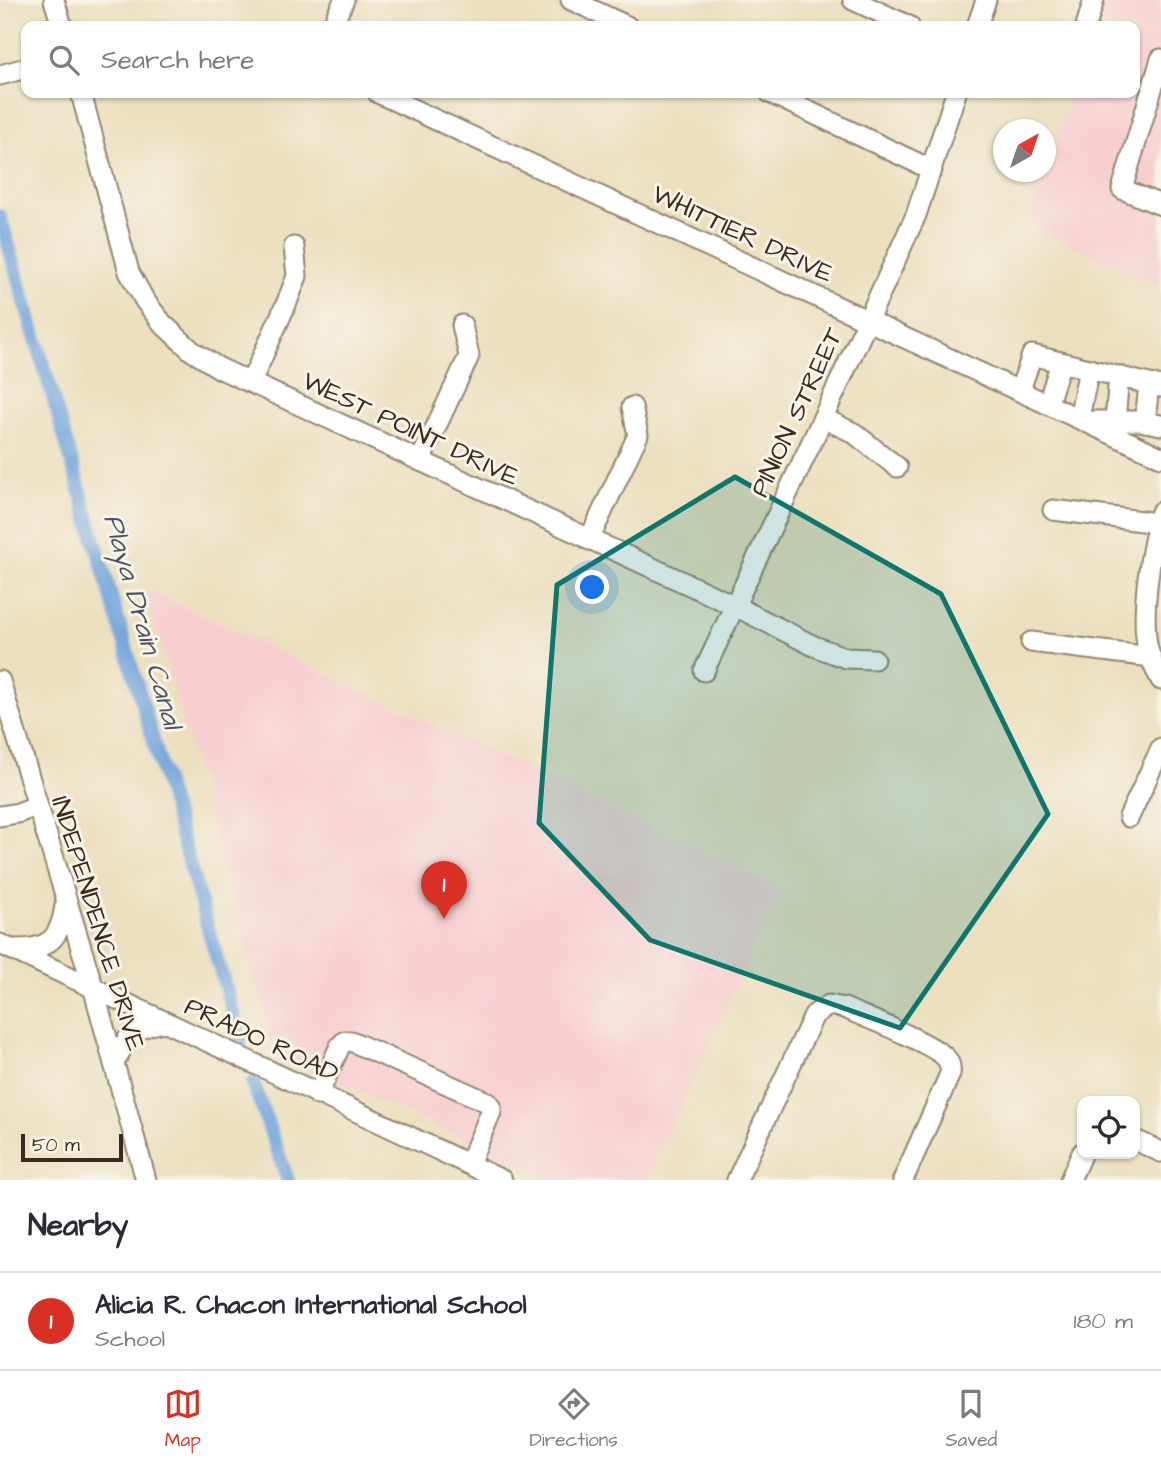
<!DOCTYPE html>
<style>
body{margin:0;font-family:"Architects Daughter",sans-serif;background:#f7f7f7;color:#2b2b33}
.controls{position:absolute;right:21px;bottom:21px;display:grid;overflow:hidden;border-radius:14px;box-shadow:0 2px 5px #0004}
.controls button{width:63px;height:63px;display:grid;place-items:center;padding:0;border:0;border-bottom:2px solid #e1e1e2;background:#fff;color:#2b2b33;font:35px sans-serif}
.compass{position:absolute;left:993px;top:119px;width:63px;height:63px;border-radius:50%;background:#fff;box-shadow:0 2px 5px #0004;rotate:40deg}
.scale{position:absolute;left:21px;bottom:18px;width:102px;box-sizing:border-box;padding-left:7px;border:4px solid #3b2a1e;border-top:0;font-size:19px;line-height:24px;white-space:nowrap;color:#3b2a1e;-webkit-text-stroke:5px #f7f3e8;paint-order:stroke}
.you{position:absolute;left:593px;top:588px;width:24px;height:24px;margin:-18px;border:5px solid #fff;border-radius:50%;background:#1a73e8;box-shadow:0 0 0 10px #1a73e833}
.badge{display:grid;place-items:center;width:46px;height:46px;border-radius:50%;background:#d93025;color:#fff;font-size:23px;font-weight:700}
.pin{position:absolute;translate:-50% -58px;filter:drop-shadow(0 2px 4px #0008)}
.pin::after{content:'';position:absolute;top:37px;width:24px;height:21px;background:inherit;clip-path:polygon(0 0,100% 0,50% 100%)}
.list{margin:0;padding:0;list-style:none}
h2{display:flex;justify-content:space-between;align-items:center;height:91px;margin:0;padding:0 28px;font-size:30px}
h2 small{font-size:23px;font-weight:400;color:#7c7c81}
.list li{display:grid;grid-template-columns:46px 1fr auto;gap:21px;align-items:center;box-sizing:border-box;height:98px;padding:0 28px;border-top:2px solid #e1e1e2}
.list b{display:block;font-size:26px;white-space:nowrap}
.list p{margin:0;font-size:23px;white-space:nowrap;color:#7c7c81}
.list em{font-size:23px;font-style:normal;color:#7c7c81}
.icon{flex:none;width:38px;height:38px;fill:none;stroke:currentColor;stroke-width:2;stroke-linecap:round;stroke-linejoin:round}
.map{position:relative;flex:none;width:1161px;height:1180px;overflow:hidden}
.search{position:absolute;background:#fff;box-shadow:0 2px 5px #0004;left:21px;right:21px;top:21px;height:77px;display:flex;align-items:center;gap:18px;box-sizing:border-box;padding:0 24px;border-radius:14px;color:#7c7c81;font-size:26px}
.sheet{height:189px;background:#fff}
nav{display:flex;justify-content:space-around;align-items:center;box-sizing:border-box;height:98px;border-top:2px solid #e1e1e2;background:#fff;font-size:19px;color:#7c7c81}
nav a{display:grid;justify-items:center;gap:4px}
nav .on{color:#d93025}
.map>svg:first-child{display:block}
.built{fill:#f7cfd1}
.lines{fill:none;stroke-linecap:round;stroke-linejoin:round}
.canal{stroke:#6fa3db;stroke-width:14}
.minor-casing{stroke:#93846e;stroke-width:23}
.minor{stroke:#fff;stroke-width:19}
.marked{fill:#0f766e;fill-opacity:0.2;stroke:#0f766e;stroke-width:5;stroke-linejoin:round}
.labels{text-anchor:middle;stroke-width:6;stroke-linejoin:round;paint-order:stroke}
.street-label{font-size:26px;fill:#3b2a1e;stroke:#f7f3e8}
.water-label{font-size:28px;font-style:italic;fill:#4d5460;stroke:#f7f3e8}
</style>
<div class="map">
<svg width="1161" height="1180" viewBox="0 0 1161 1180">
<rect width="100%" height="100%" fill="#f7f3e8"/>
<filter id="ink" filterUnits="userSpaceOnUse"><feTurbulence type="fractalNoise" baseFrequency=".0143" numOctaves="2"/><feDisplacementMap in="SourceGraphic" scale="14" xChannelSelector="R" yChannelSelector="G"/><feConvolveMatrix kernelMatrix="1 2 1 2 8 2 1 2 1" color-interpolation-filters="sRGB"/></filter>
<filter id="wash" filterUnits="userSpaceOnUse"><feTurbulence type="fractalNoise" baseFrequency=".00686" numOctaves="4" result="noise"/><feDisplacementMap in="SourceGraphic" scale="28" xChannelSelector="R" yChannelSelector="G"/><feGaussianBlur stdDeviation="1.57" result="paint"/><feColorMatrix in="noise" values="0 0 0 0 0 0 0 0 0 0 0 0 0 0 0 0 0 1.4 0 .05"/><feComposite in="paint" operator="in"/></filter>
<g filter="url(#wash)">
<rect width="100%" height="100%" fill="#ebdfbe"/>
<g class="built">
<path d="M1102,0H1161V286L1027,224L1071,93H1135V26H1093Z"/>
<path d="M145,588L781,889L647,1180H552L276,1052Z"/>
</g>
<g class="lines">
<g class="canal">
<path d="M0,216L241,1041"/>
<path d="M253,1083L288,1180"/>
</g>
</g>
</g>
<g filter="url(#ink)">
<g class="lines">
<g class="minor-casing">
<g id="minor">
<path d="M54,0L62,26"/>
<path d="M571,0L627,26"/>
<path d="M853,0L909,26"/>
<path d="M332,26L344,0"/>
<path d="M977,26L986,0"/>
<path d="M1086,26L1094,0"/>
<path d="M1161,59L1122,189L1161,205"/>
<path d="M0,75L26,68"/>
<path d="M81,93L129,272L145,301L163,324L192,351L219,368L735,606L814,646L846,658L874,659"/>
<path d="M378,93L1161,457"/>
<path d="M770,93L932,170"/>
<path d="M251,382L287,302L297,276L294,247"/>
<path d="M1020,390L1032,355L1161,387"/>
<path d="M1048,403L1061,362"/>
<path d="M823,418L854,433L897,467"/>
<path d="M1079,418L1089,369"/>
<path d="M1093,421H1140L1161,425"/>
<path d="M1115,421L1119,376"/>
<path d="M1145,422L1149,384"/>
<path d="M420,461L469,356L462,325"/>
<path d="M1053,510L1158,523"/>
<path d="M1161,512C1151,546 1141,609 1147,644C1149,656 1155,669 1161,680"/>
<path d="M589,540L638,435L632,407"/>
<path d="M1031,642L1151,657"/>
<path d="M704,671L823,418L916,215L956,93"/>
<path d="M0,681L93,987L146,1180"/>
<path d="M0,816L18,813L36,806"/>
<path d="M1129,817L1161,748"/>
<path d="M0,944L502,1180"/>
<path d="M13,949C48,950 60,940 65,906"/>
<path d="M114,1063C129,1034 133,1027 165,1022"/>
<path d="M318,1095L340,1046L345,1041H351L487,1102L491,1106V1112L469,1164"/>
<path d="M1135,1140L1161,1152"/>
<path d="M737,1180L814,1015L829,1005L844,1008C867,1018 932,1043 946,1058C950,1063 951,1068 950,1074L903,1180"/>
<path d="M1070,1180L1082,1153"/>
</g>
</g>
<use href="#minor" class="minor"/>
</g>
</g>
<path class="marked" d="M735,477L941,594L1048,814L900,1028L650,940L539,823L557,585Z"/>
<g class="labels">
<g class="street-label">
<text transform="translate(743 233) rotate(25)" y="9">WHITTIER DRIVE</text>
<text transform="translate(796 412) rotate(-65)" y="9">PINION STREET</text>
<text transform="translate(411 428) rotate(25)" y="9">WEST POINT DRIVE</text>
<text transform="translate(99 923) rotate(73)" y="9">INDEPENDENCE DRIVE</text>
<text transform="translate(262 1039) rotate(25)" y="9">PRADO ROAD</text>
</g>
<g class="water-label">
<text transform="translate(144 621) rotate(74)" y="10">Playa Drain Canal</text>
</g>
</g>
</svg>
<div class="controls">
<button><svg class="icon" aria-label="locate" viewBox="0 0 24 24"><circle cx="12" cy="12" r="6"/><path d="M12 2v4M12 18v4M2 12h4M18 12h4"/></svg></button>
</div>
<svg class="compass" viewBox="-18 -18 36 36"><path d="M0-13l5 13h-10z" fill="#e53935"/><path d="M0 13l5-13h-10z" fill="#7c7c81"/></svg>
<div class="scale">50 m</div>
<div class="you"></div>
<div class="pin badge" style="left:444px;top:919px">1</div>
<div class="search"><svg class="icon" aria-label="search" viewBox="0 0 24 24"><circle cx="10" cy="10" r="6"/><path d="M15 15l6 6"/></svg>Search here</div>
</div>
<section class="sheet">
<h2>Nearby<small></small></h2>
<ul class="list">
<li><span class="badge">1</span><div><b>Alicia R. Chacon International School</b><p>School</p></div><em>180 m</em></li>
</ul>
</section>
<nav>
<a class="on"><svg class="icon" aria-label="map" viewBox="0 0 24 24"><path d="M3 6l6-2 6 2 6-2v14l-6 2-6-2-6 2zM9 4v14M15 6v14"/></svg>Map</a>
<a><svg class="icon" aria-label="directions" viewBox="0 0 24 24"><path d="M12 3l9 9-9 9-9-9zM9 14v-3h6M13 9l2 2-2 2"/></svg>Directions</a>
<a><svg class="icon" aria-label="saved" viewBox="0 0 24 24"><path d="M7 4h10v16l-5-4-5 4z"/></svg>Saved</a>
</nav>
